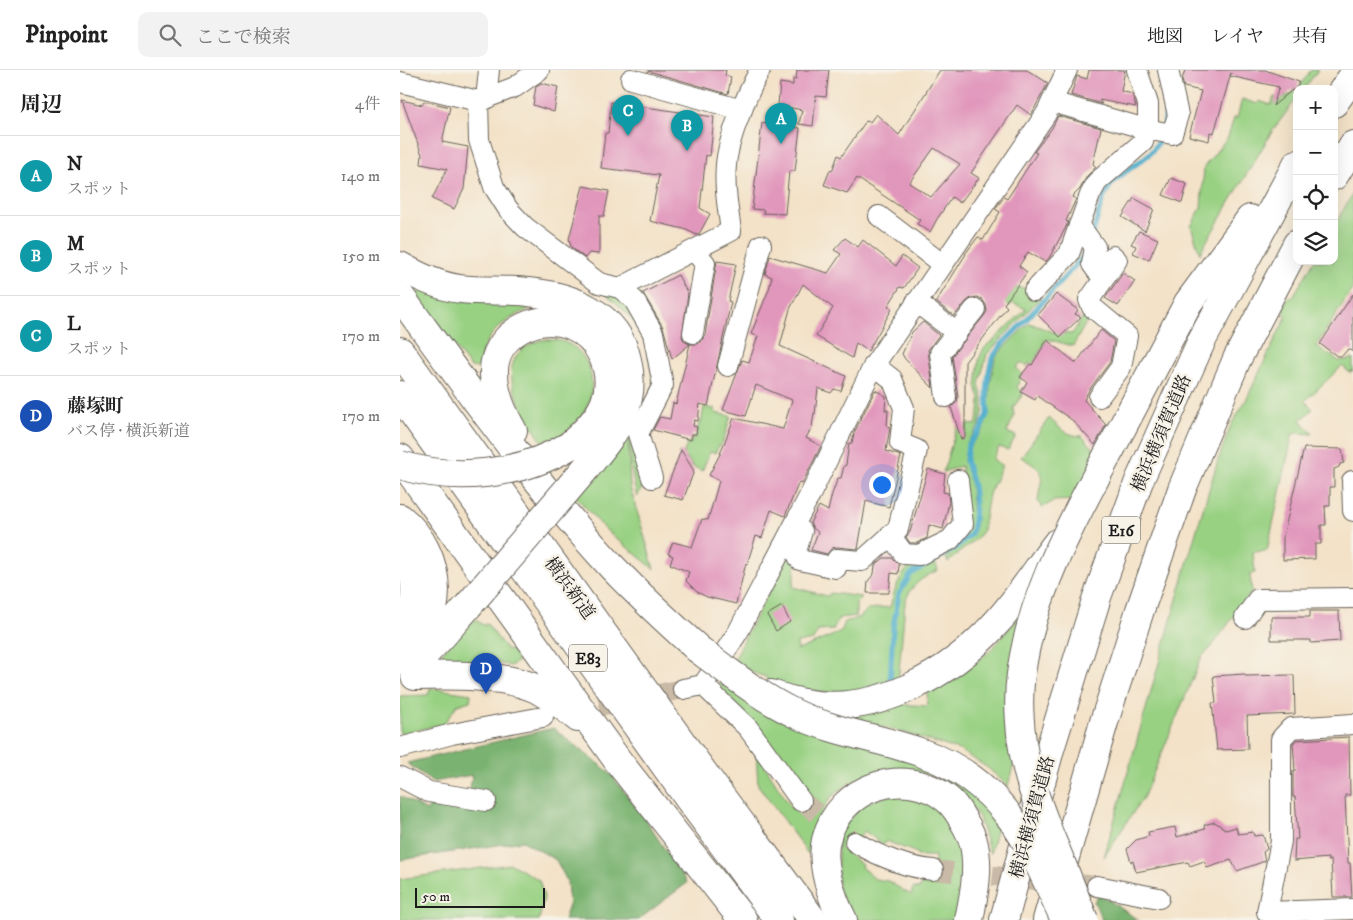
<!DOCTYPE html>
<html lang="ja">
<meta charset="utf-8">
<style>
body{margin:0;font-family:"IM FELL DW Pica","Noto Serif JP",serif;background:#f2f2f2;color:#222}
.controls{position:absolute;right:15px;top:15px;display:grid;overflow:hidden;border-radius:10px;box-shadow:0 5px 20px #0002}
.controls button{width:45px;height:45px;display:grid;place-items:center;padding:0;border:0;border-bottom:1px solid #e0e0e0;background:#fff;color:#222;font:25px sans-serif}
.scale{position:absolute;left:15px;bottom:12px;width:130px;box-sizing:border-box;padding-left:5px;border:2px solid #1c1c1c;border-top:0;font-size:14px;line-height:18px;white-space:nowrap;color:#1c1c1c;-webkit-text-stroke:4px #f7f3e8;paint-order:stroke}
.you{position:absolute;left:481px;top:414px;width:18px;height:18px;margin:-12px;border:4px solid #fff;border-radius:50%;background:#1a73e8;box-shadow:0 0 0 8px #1a73e833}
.badge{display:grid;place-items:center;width:32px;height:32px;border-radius:50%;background:#7c3aed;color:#fff;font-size:16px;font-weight:700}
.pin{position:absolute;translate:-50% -41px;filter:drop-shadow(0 1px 2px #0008)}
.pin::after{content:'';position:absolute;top:26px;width:18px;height:15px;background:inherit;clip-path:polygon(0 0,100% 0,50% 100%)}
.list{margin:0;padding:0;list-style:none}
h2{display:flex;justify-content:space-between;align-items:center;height:65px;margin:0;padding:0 20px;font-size:21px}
h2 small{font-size:16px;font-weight:400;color:#767676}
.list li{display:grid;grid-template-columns:32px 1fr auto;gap:15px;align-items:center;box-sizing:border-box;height:80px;padding:0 20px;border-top:1px solid #e0e0e0}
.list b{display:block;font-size:19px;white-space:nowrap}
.list p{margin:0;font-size:16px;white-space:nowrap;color:#767676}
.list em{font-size:16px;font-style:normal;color:#767676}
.icon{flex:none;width:28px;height:28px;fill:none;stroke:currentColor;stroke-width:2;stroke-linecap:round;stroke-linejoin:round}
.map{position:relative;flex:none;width:953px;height:850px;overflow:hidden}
header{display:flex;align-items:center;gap:30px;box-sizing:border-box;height:70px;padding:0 25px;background:#fff;border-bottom:1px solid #e0e0e0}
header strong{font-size:24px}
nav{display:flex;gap:28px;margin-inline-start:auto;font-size:18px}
.search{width:350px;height:45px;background:#f2f2f2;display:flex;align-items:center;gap:12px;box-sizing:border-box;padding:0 18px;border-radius:10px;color:#767676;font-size:19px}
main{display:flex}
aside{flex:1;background:#fff}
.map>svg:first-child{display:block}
.green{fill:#99d183;stroke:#5a7650;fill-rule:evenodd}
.forest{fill:#7ab371;stroke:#4b6846}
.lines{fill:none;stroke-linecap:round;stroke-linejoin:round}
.stream{stroke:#4eadcd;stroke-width:5}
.building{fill:#e196bc;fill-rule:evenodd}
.street-tunnel{stroke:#c8baa6;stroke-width:20;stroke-dasharray:20 10;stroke-linecap:butt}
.street-casing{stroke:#676158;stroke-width:22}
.highway-casing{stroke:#676158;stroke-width:30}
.street{stroke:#fff;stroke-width:20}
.highway{stroke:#fff;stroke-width:28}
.highway-bridge-casing{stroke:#676158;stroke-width:30;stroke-linecap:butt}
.highway-bridge{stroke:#fff;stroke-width:28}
.labels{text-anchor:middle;stroke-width:5;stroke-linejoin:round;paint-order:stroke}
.shield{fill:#f7f3e8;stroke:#5e5c59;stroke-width:1}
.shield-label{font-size:16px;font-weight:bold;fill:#1c1c1c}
.street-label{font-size:18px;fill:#1c1c1c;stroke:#f7f3e8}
</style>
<header>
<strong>Pinpoint</strong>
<div class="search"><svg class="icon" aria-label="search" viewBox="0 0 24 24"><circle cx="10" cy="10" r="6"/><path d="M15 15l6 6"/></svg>ここで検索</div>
<nav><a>地図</a><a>レイヤ</a><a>共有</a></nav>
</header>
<main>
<aside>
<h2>周辺<small>4件</small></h2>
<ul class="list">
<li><span class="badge" style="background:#0f9aa8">A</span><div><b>N</b><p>スポット</p></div><em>140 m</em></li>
<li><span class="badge" style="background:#0f9aa8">B</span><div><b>M</b><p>スポット</p></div><em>150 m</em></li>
<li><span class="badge" style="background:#0f9aa8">C</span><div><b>L</b><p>スポット</p></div><em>170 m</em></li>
<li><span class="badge" style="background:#1a4fb4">D</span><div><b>藤塚町</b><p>バス停 · 横浜新道</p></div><em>170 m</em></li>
</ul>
</aside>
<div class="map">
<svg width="953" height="850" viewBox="0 0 953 850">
<rect width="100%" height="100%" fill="#f7f3e8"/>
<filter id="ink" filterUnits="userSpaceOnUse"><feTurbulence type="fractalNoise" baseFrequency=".02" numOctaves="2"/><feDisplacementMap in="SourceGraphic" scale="10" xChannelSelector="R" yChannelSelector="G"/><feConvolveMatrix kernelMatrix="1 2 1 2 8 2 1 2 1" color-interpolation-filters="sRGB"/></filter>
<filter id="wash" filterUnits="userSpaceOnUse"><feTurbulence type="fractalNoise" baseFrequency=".0096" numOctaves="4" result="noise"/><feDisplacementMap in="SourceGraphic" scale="20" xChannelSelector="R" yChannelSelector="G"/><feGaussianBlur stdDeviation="1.12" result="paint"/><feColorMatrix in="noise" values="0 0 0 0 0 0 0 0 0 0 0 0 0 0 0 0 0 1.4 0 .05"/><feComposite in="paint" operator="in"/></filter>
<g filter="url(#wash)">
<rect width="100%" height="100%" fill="#f3e2c8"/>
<g class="green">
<path d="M911,0H918L904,19H897V28L873,60L802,179L800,184L791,156L801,138L804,97L828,67L834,48H837L842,29L857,34L859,31L871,35L874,27C896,28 899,16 911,0Z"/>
<path d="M953,123V218L916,276L939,291L953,289V301L949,302L942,296L905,331L913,339L901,350L913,364L893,363L867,481L853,482L855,503L850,504L852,521L811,578L802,586L744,726L704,787L794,469L818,390L831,355L845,332L886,247L883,237L889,226L892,228L914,191H934V156Z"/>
<path d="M615,217L631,219L640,228L587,284L579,314L583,329V342L579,356L567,373L564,391L571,416L573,451L570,463L554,478L564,414L561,396L543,402L558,353L566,363L567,354L576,355L579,342L580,329L576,316L579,289L583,280L588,274L593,271L626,239L613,233L610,236L596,226Z"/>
<path d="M198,218H207L214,226L217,225L227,232L239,251L252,279L256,314L232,363L247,408L237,427C233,414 227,372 231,359C237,344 250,330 253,314C253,308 251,300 250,295C246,256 226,241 198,218Z"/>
<path d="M21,220L132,235L129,239C109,248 92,258 83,279C80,286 82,293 77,298L70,297L18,227V222Z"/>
<path d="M682,237L690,246L673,276L647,269L632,295L629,293L627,296L620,293L616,298L622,303L617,317L621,321V322L623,324L613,338L614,347L607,362L616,366L608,380L599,377L593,389L602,396L589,424L583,460L576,469L548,492L546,488L573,464L576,451V434L574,414L569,402L567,391L570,376L583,360L589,342L590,314L595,288L605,276L629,253L653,262L672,264L683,247L681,242Z"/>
<path d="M142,270C148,270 155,269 161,271C191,279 199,316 185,340C176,356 160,367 147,379C127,348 81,287 142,270Z"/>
<path d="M304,337L315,339V343L331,346L322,374L319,376L315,383L310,382L302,401L292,396L289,390L278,384L279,382L283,384L288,372L291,373L292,367L296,368L299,353H301Z"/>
<path d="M649,348C660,358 667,366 682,366L699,384L674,430L654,431L642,438L638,432C641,401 650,405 621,387Z"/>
<path d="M228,364L230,417L254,499L206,460L176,427Z"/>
<path d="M391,478L396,494L393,517L427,526L431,523L462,527L456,533V546L439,548L433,560L418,561L413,570L397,573L398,580L441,562L445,552L460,547L468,539L490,537C494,521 498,508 510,496L514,498L519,492L533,487L538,500C522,508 510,515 505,533L498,613L436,624L381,616L367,610L366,607L354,603L334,590Z"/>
<path d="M630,535L618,677L608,716L588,698L559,680L505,663L433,644L497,634L528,636L527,623L554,610L589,582Z"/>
<path d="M75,549L83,555L87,554L107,580H112L117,587L116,589L118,591L111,596L94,592H33Z"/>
<path d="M320,611L534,691L601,742L590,784L579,747L562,724L537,707L506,699L480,700L449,713L430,728L415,753L408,784L358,715L356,682L392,739L408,724L319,617Z"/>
<path d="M30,618L71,624L70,631L57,635L44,654L0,664V626L28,625Z"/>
<path d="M499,723L528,730L553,751L566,785L558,850H452L438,818V763L464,733ZM464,761L484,775L486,771L517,783V786H535L531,814H521L519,819L513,818L511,825L488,811L475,809L461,797L462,795L448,783L458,767L460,768Z"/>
<path d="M111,794L139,810L144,827L139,850H0V809Z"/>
</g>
<g class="forest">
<path d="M153,658L209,702L245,749L287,813L238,850H164L169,835L167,811L156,790L123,771L0,790V726L27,741L32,729L68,733L72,705L33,712L7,693Z"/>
<path d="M700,824L738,850H702L694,831Z"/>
</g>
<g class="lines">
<g class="stream">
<path d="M764,58L766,38L764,29"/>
<path d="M692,164C699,148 700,127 712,114C728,96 753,89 761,66"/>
<path d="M490,613L493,557L499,524L511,504L555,478L571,464L574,451L575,434L573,415L566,391L568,375L581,359L588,342L587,322L589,301L592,288L602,274L626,250L681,189L687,176"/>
</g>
</g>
<g id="blocks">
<g class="building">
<path d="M248,0H326L325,5L331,7L328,24L248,1Z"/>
<path d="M397,0H429L426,27L416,26L413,56L399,54L402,40L378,35L380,13L393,15V9H396Z"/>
<path d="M540,0H627L648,13L631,45L617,35L571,103L579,108L560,133L552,127L537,149L530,162L517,154L520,150L457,108L447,123L424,115L430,100L432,101L438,85L441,87L466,51L470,52L476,44L499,65ZM534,78L560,94L531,127L509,113Z"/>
<path d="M689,0H725L721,21L732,24L736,37L699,30L702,34L671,25L677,6L687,9Z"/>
<path d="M785,0H865L899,12L896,21L892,20L873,36L879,17L830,6L831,3L814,63L810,62L809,71L789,66L801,21L784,17L782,10Z"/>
<path d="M141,13L158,17L154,42L133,35L136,16Z"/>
<path d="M2,30L22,35L24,31L50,37L42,72L68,77L64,119L54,139L32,129L47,99L21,94L22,85Z"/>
<path d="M211,32L314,47L310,86L306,85L300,138L310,144L299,164L297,165L284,159L250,151L259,105L201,98L205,63H208Z"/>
<path d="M658,46L701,58L693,94L696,97L687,106L680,119L672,127L676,129L666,151L668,152L666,157L649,188L645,192L628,182L619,196L627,202L604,234L607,237L565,292V368L561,369L551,337L557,332L558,326L552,286L584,246L587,241L586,235L582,229L577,227L571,228L566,232L554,246L536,232L566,184H565L578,167L583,170L600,142L595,139L604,127L607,129L637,83L634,82L652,58Z"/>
<path d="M362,53L400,58L395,101H389L385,144L363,143L364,140L352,139Z"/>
<path d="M771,108L787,114L782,133L763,125Z"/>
<path d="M183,116L209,121L204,146H199V184L189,183L185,188L171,177L169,169Z"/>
<path d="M734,128L754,139L745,161L722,147Z"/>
<path d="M739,161L758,169L749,190L733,183L736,176L731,174Z"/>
<path d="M445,168L458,177L463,170L496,196L502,186L518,198L504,218L500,217L488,236L492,239L468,281L456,273L452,288L416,266L433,238L403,214L390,239L380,276L446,306L441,321L434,319L431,323L418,318L415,344L414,343L412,357L406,368L421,376L402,414L399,412L385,446L371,440L362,468L356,466L347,494L346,493L336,534L307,527L297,522L286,511L289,502L270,494L273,486L268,484L273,472L292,477L302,449L308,450L319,411L309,405L320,384L334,348L383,359L392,330L356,315L346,346L323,340L342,290L349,292L358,266L351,264L369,219L372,207L365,204L370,186L428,203L441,184L434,180Z"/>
<path d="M317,191L336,194L328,231L331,232L308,336L300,334L298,351L294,350L293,356L297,357L296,364H292L291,370L253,360L260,347L270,349L273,333L276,334L290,274H298L302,270L305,265Z"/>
<path d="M723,203L735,211L718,236L705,228Z"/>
<path d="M278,205L288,224L282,267L285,272L290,274L272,289L263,257L243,223Z"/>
<path d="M656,224L678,240L675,244L681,247L660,267L638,245Z"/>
<path d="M953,224V282L948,279L942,286H937L920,274Z"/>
<path d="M523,252L539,265L528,280L533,318L505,289L502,284L512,262Z"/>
<path d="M701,260L714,271L710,292L689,320L684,330L706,355L695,375L672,350L637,326L635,330L621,322L627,312L620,307L630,294L632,295L647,270L676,293Z"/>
<path d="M475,320L486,326L485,340H488L487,356L490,357L486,381L501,386L489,437L466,431L458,479L437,477L432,478L427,484L411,480L418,462L414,459L410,453L419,436L428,441L432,424L438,408H441L444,396L446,395L449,373H452L454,363Z"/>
<path d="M904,378L942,379L944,393L940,394L939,397L934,399V417H930V436H925L926,455H921V474H915V489L883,490V467Z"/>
<path d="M281,380L294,401L283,430L264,425Z"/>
<path d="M528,399L545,404L543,422L548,423L549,432L543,459L529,455L527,468L517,473H510L506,467L510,462Z"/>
<path d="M484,488H492L499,495L498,504L491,503L489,523H467L468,511L474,504L475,495Z"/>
<path d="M382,536L390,552L376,561L367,545Z"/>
<path d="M910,541H939L940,571L911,573V570H871V547H910Z"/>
<path d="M845,604V606L894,605L895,644L847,646L848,679L817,680L812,633H816L813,606Z"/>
<path d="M949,667L950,725H945L948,793H950L952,827H933L931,790L928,791V788L894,791L895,769H898L895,727H893V701H895L893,673L897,670Z"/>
<path d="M815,752L826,760L836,757L838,764L853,762L854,766L863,765L867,779L863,782L865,791L837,801L831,790L807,798L804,791L790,796L788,792L736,802L733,791L731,792L727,779L736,770L749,766L748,762L775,757L777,767L805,759L804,755Z"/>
</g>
</g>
</g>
<g filter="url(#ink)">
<use href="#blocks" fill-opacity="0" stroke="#676158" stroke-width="1"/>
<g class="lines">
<g class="street-tunnel">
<path d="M170,642L283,619"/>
<path d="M401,731L455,772"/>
<path d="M533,800L697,816"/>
</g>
<g class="street-casing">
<g id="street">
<path d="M231,9L342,40"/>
<path d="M0,12L78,31L115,17L139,0"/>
<path d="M86,29L89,0"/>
<path d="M78,31L79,70L94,117L108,139L125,157L199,213L220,218L234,230L253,263L263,315L238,364L252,408"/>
<path d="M652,32L746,59L772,64L778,45L768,0"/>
<path d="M479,146L542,194"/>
<path d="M679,155L695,177L692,194L697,201L713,186L717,190L689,230L692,237L727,266L721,297L699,327"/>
<path d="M220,218L331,161C328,139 324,117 326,95C328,68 347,24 360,0"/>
<path d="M634,221L669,184L690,125L697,112L743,72L748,51V34L737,0"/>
<path d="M516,232L557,263"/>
<path d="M293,263L305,193L294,181"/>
<path d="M328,296L361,175"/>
<path d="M546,327L540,283L575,239"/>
<path d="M953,411H952L953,441"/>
<path d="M394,457L402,461L396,482L400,490L436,498L437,489L462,491L498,459L517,380L500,373L504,338L492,309L474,295"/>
<path d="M490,465L504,484L519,485L550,470L563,454L558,410"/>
<path d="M845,548L858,529L953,528"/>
<path d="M303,615L348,658L401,731"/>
<path d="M283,619L303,615L338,562L411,423L474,295L646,44L667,0"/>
<path d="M953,654L891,658L881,669V771L867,842L953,839"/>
<path d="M0,678L52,664L143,647"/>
<path d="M0,707L29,722L86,731"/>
<path d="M455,772C480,787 504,797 533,800"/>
<path d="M697,816L759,828"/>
</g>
</g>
<g class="highway-casing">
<g id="highway">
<path d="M934,33L953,6"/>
<path d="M934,106L953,75"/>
<path d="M0,196C19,207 38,216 60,219C83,222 106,219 128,222C171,226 217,243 227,290C238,337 214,363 186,398"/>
<path d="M0,226C68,319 134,413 213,498C240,526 269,553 298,579"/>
<path d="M0,281L308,709L413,850"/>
<path d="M0,325L289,729L379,850"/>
<path d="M113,361C103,344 94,324 94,304C92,265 137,241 171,255C200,267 216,302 205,332C199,349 183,364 169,376"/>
<path d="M714,373L788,233L850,149"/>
<path d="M0,388L218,691L343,850"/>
<path d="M0,448C45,484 48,555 0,590"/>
<path d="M0,477C19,501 21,537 0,561"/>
<path d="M20,589L42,566L68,536"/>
<path d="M15,606C50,605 105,604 137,619C151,627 165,637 178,648"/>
<path d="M371,624C382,628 393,631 404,633C476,647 551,604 597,552C619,528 637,499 657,473"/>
<path d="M443,850C432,829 420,794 426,770C439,716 505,695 547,729C556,736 562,748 567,757C569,762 572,766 573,771C580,796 574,825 569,850"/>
<path d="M604,850L650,679L697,527L739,411L802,270L897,94"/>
<path d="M647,850L704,652L740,540L782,419L837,289L897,174"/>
</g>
</g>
<use href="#street" class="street"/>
<use href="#highway" class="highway"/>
<g class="highway-bridge-casing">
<g id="highway-bridge">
<path d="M0,395C55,412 120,405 169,376"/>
<path d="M68,536L186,398"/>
<path d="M298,579C329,602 360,627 396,644C436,663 481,668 522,683C604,711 632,777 665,850"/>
<path d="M684,850C673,822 662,794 650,766C641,742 631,719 626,694C620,667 617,631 621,604C632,521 675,446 714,373"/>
</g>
</g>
<use href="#highway-bridge" class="highway-bridge"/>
</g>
</g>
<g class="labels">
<g class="shield">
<rect x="702" y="446.5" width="38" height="27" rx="4"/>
<rect x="169" y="574.5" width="38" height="27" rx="4"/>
</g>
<g class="shield-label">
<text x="721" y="466">E16</text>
<text x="188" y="594">E83</text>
</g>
<g class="street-label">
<text transform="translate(761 363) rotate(-67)" y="6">横浜横須賀道路</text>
<text transform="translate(170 518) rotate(54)" y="6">横浜新道</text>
<text transform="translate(632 747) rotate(-75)" y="6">横浜横須賀道路</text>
</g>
</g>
</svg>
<div class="controls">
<button>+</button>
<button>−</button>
<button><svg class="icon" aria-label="locate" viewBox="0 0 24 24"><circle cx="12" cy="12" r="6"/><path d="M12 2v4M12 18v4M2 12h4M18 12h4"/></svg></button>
<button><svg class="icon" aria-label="layers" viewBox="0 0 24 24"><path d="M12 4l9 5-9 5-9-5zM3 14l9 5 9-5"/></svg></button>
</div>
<div class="scale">50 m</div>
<div class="you"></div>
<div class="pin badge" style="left:381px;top:74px;background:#0f9aa8">A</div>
<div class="pin badge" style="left:287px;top:81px;background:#0f9aa8">B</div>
<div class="pin badge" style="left:228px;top:66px;background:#0f9aa8">C</div>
<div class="pin badge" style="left:86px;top:624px;background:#1a4fb4">D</div>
</div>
</main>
